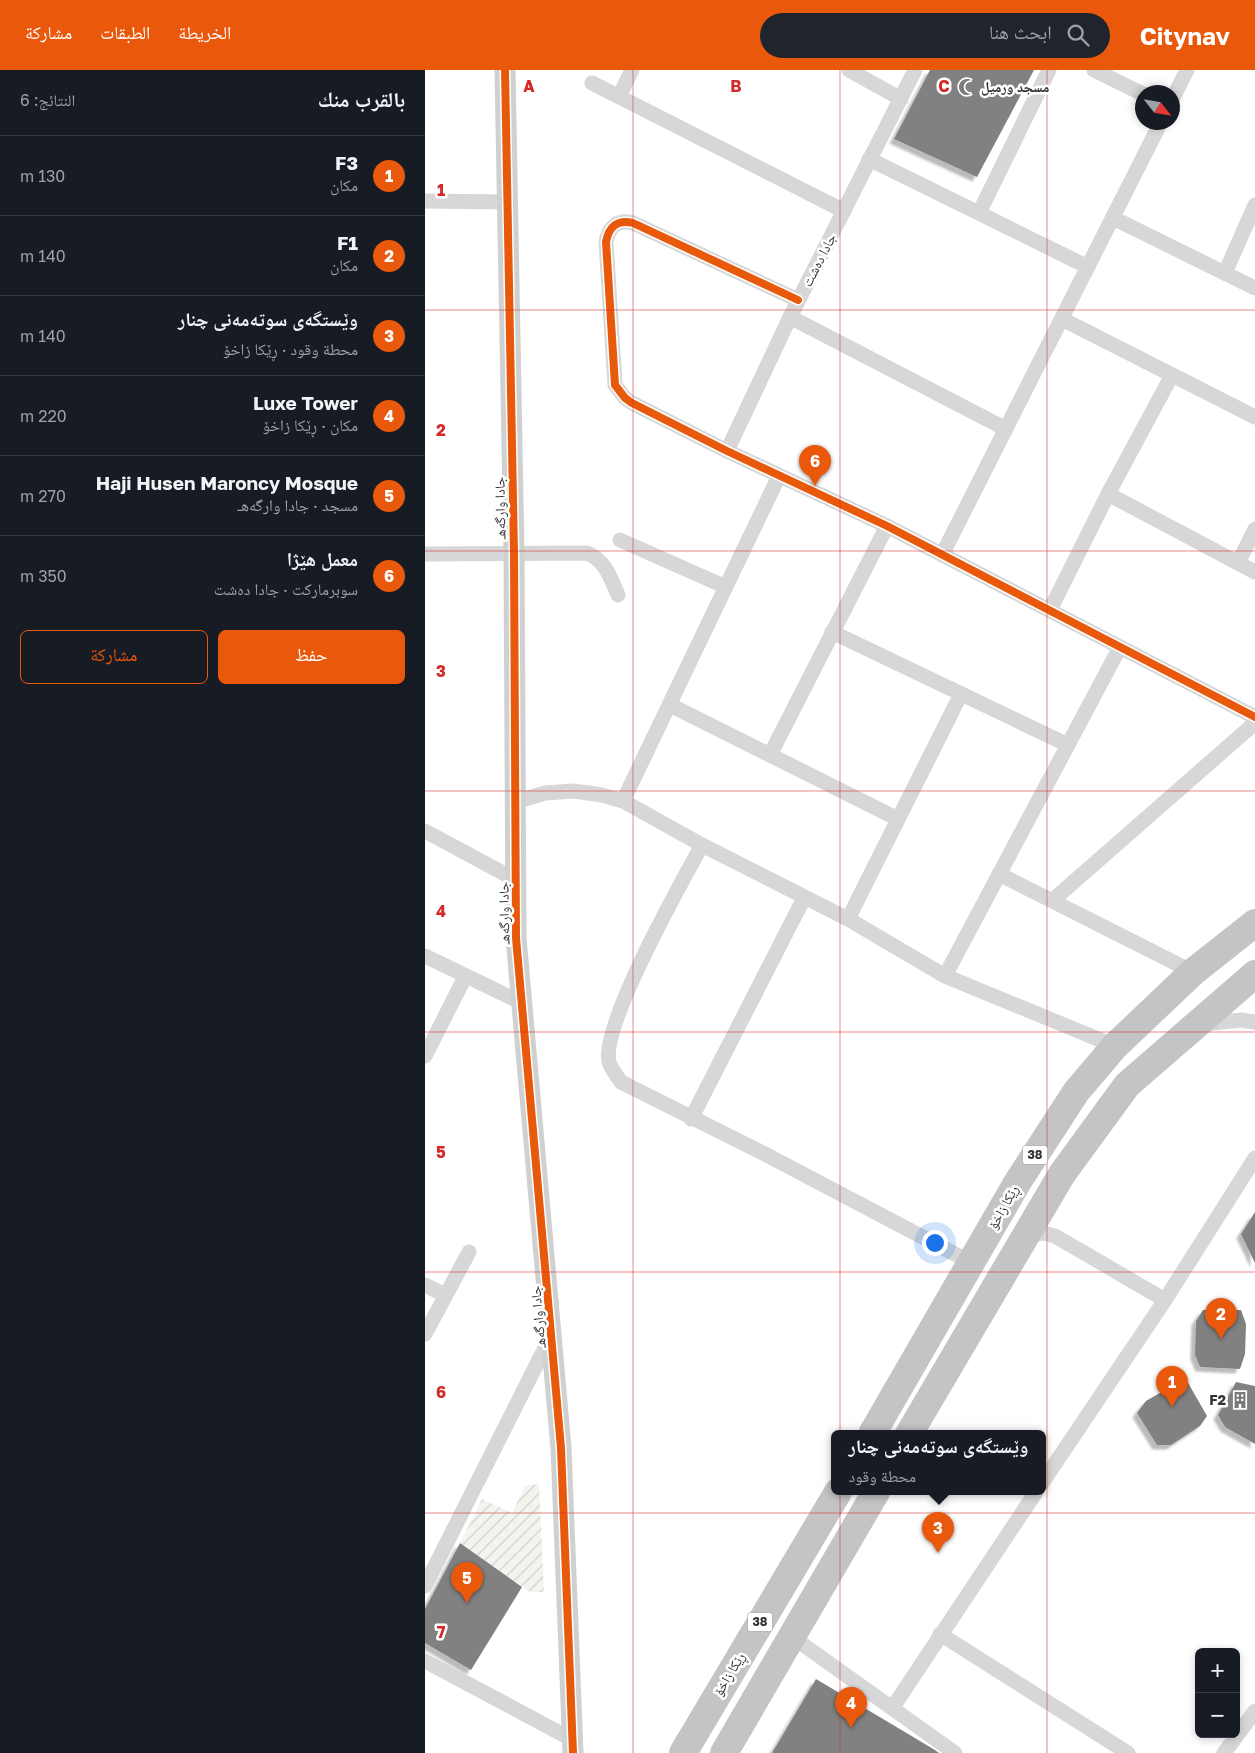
<!DOCTYPE html>
<html lang="ar">
<meta charset="utf-8">
<style>
body{margin:0;font-family:"Golos Text","Noto Naskh Arabic",sans-serif;background:#20242c;color:#f1f3f6;direction:rtl}
.controls{position:absolute;right:15px;bottom:15px;display:grid;overflow:hidden;border-radius:8px;box-shadow:0 2px 8px #0003}
.controls button{width:45px;height:45px;display:grid;place-items:center;padding:0;border:0;border-bottom:1px solid #363941;background:#171b24;color:#f1f3f6;font:25px sans-serif}
.compass{position:absolute;left:710px;top:15px;width:45px;height:45px;border-radius:50%;background:#171b24;box-shadow:0 2px 8px #0003;rotate:121deg}
.you{position:absolute;left:509px;top:1172px;width:18px;height:18px;margin:-12px;border:4px solid #fff;border-radius:50%;background:#1a73e8;box-shadow:0 0 0 8px #1a73e833}
.badge{display:grid;place-items:center;width:32px;height:32px;border-radius:50%;background:#ea580c;color:#fff;font-size:16px;font-weight:700}
.pin{position:absolute;translate:-50% -41px;filter:drop-shadow(0 1px 2px #0008)}
.pin::after{content:'';position:absolute;top:26px;width:18px;height:15px;background:inherit;clip-path:polygon(0 0,100% 0,50% 100%)}
.popup{position:absolute;left:406px;top:1360px;width:215px;height:65px;box-sizing:border-box;display:grid;place-content:center;border-radius:8px;background:#171b24;filter:drop-shadow(0 1px 4px #0005);font-size:16px;white-space:nowrap;color:#9ea1a6}
.popup b{font-size:19px;color:#f1f3f6}
.popup::after{content:'';position:absolute;left:50%;top:100%;margin-left:-10px;border:10px solid transparent;border-top-color:#171b24}
.list{margin:0;padding:0;list-style:none}
h2{display:flex;justify-content:space-between;align-items:center;height:65px;margin:0;padding:0 20px;font-size:21px}
h2 small{font-size:16px;font-weight:400;color:#9ea1a6}
.list li{display:grid;grid-template-columns:32px 1fr auto;gap:15px;align-items:center;box-sizing:border-box;height:80px;padding:0 20px;border-top:1px solid #363941}
.list b{display:block;font-size:19px;white-space:nowrap}
.list p{margin:0;font-size:16px;white-space:nowrap;color:#9ea1a6}
.list em{font-size:16px;font-style:normal;color:#9ea1a6}
.actions{display:flex;gap:10px;padding:15px 20px}
.actions a{flex:1;padding:11px 0;border:1px solid #ea580c;border-radius:8px;text-align:center;font-size:18px;color:#ea580c}
.actions .main{background:#ea580c;color:#fff}
.icon{flex:none;width:28px;height:28px;fill:none;stroke:currentColor;stroke-width:2;stroke-linecap:round;stroke-linejoin:round}
.map{position:relative;flex:none;width:830px;height:1683px;overflow:hidden;direction:ltr}
header{display:flex;align-items:center;gap:30px;box-sizing:border-box;height:70px;padding:0 25px;background:#ea580c;color:#fff}
header strong{font-size:24px}
nav{display:flex;gap:28px;margin-inline-start:auto;font-size:18px}
.search{width:350px;height:45px;background:#20242c;display:flex;align-items:center;gap:12px;box-sizing:border-box;padding:0 18px;border-radius:28px;color:#9ea1a6;font-size:19px}
main{display:flex}
aside{flex:1;background:#171b24}
.map>svg:first-child{display:block}
.garden{fill:url(#garden-furrows)}
.building{fill:#818181;filter:url(#shadow)}
.lines{fill:none;stroke-linecap:round;stroke-linejoin:round}
.street{stroke:#d7d7d7;stroke-width:15}
.secondary{stroke:#d0d0d0;stroke-width:21}
.highway{stroke:#c4c4c4;stroke-width:28}
.cycleway-casing{stroke:#fff;stroke-width:11}
.cycleway{stroke:#e8590c;stroke-width:8}
.grid{fill:none;stroke:#d62828;stroke-width:1;stroke-opacity:0.55}
.labels{text-anchor:middle;stroke-width:5;stroke-linejoin:round;paint-order:stroke}
.shield{fill:#fff;stroke:#707070;stroke-width:1}
.shield-label{font-size:12px;font-weight:bold;fill:#333}
.poi-label{font-size:14px;font-weight:bold;fill:#333;stroke:#fff;text-anchor:start}
.street-label{font-size:14px;fill:#333;stroke:#fff}
.grid-label{font-size:16px;text-anchor:middle;font-weight:bold;fill:#d62828;stroke:#fff;stroke-width:5;stroke-linejoin:round;paint-order:stroke}
</style>
<header>
<strong>Citynav</strong>
<div class="search"><svg class="icon" aria-label="search" viewBox="0 0 24 24"><circle cx="10" cy="10" r="6"/><path d="M15 15l6 6"/></svg>ابحث هنا</div>
<nav><a>الخريطة</a><a>الطبقات</a><a>مشاركة</a></nav>
</header>
<main>
<div class="map">
<svg width="830" height="1683" viewBox="0 0 830 1683">
<defs>
<pattern id="garden-furrows" width="10" height="10" patternUnits="userSpaceOnUse" patternTransform="scale(1.25)"><rect width="10" height="10" fill="#f1f5ed"/><path d="M-1 1l2-2M0 10L10 0M9 11l2-2" fill="none" stroke="#cfd2cc"/></pattern>
<filter id="shadow"><feDropShadow dx="-4.5" dy="4.5" stdDeviation="1" flood-color="#0004"/></filter>
</defs>
<rect width="100%" height="100%" fill="#fff"/>
<path class="garden" d="M114,1414L119,1522H105L35,1473L57,1429L87,1443L100,1416Z"/>
<g class="building">
<path d="M505,0H609L552,107L469,69Z"/>
<path d="M830,1142V1193L816,1164Z"/>
<path d="M778,1240H816L821,1254L820,1284L815,1299L775,1297L770,1285L771,1251Z"/>
<path d="M762,1311L782,1346L775,1356L746,1375H732L712,1343L721,1331L747,1316Z"/>
<path d="M811,1312L830,1316V1374L800,1357L793,1345Z"/>
<path d="M35,1473L97,1517L46,1600L0,1573V1539Z"/>
<path d="M391,1609L510,1680L514,1683H347Z"/>
</g>
<g class="lines">
<g class="street">
<path d="M424,0L476,29"/>
<path d="M669,0L718,24"/>
<path d="M167,13L419,141"/>
<path d="M194,27L207,0"/>
<path d="M748,28L762,0"/>
<path d="M444,89L663,197"/>
<path d="M0,131L83,132"/>
<path d="M554,143L624,0"/>
<path d="M688,148L830,218"/>
<path d="M800,203L830,135"/>
<path d="M373,230L208,153C193,149 184,156 181,172L190,315L200,328L207,333L302,381L462,456L830,647"/>
<path d="M365,247L581,359"/>
<path d="M637,249L830,347"/>
<path d="M302,381L365,247L490,0"/>
<path d="M683,424L830,502"/>
<path d="M195,470L301,517"/>
<path d="M0,484L162,483C181,491 185,507 193,525"/>
<path d="M517,485L736,52"/>
<path d="M813,493L830,459"/>
<path d="M625,540L683,424L747,305"/>
<path d="M407,562L643,675"/>
<path d="M245,635L473,749"/>
<path d="M345,685L462,456"/>
<path d="M198,731L354,406"/>
<path d="M90,732L120,723L149,721L177,725L198,731L277,775L423,849L520,906L690,976"/>
<path d="M0,761L91,810"/>
<path d="M277,775C256,813 176,955 184,992C186,999 192,1006 196,1012L334,1081L547,1193"/>
<path d="M574,804L768,902"/>
<path d="M628,830L830,653"/>
<path d="M423,849L536,624"/>
<path d="M0,886L97,933"/>
<path d="M520,906L695,577"/>
<path d="M777,954L816,950L830,952"/>
<path d="M0,986L40,907"/>
<path d="M266,1049L379,828"/>
<path d="M600,1167L618,1163L630,1166L740,1230"/>
<path d="M0,1215L20,1225"/>
<path d="M0,1264L44,1182"/>
<path d="M617,1413L740,1230L830,1088"/>
<path d="M0,1516L126,1266"/>
<path d="M515,1564L703,1683"/>
<path d="M366,1566L530,1683"/>
<path d="M0,1591L148,1670"/>
<path d="M468,1637L611,1422"/>
<path d="M799,1683L830,1641"/>
</g>
<path class="secondary" d="M80,0L89,483L91,868L136,1378L148,1683"/>
<g class="highway">
<path d="M447,1364L592,1113L651,1022L690,976L768,902L830,853"/>
<path d="M484,1364L637,1104L702,1015L830,904"/>
<path d="M258,1683L413,1422"/>
<path d="M299,1683L451,1422"/>
</g>
<g class="cycleway-casing">
<g id="cycleway">
<path d="M80,0L89,483L91,868L136,1378L148,1683"/>
<path d="M373,230L208,153C193,149 184,156 181,172L190,315L200,328L207,333L302,381L462,456L830,647"/>
</g>
</g>
<use href="#cycleway" class="cycleway"/>
</g>
<path class="grid" d="M208,0V1683M415,0V1683M622,0V1683M0,240H830M0,481H830M0,721H830M0,962H830M0,1202H830M0,1443H830"/>
<defs>
<g id="mosque-bare" transform="scale(1.35)"><path d="M3.5-4.9A6 6 0 1 0 3.5 4.9A5 5 0 1 1 3.5-4.9Z" fill="#7a7a7a" stroke="#fff" stroke-width="2.5" paint-order="stroke"/></g>
<g id="building-bare" transform="scale(1.35)"><path d="M-4-6H4V6H1V3H-1V6H-4ZM-2.5-4.3h1.7v1.8h-1.7ZM.8-4.3h1.7v1.8H.8ZM-2.5-1h1.7V.8h-1.7ZM.8-1h1.7V.8H.8Z" fill="#7a7a7a" stroke="#fff" stroke-width="2.5" paint-order="stroke"/></g>
</defs>
<g fill-rule="evenodd">
<use href="#mosque-bare" x="542" y="17"/>
<use href="#building-bare" x="815" y="1330"/>
</g>
<g class="labels">
<g class="shield">
<rect x="597.5" y="1075.5" width="25" height="19" rx="4"/>
<rect x="322.5" y="1542.5" width="25" height="19" rx="4"/>
</g>
<g class="shield-label">
<text x="610" y="1089">38</text>
<text x="335" y="1556">38</text>
</g>
<g class="poi-label">
<text x="556" y="22">مسجد ورميل</text>
<text x="801" y="1335" text-anchor="end">F2</text>
</g>
<g class="street-label">
<text transform="translate(394 190) rotate(-63)" y="5">جادا دەشت</text>
<text transform="translate(75 438) rotate(-91)" y="5">جادا وارگه‌هـ</text>
<text transform="translate(79 843) rotate(-91)" y="5">جادا وارگه‌هـ</text>
<text transform="translate(578 1137) rotate(-61)" y="5">ڕێکا زاخۆ</text>
<text transform="translate(113 1247) rotate(-95)" y="5">جادا وارگه‌هـ</text>
<text transform="translate(304 1604) rotate(-59)" y="5">ڕێکا زاخۆ</text>
</g>
</g>
<g class="grid-label">
<text x="104" y="22">A</text>
<text x="311" y="22">B</text>
<text x="519" y="22">C</text>
<text x="16" y="126">1</text>
<text x="16" y="366">2</text>
<text x="16" y="607">3</text>
<text x="16" y="847">4</text>
<text x="16" y="1088">5</text>
<text x="16" y="1328">6</text>
<text x="16" y="1568">7</text>
</g>
</svg>
<div class="controls">
<button>+</button>
<button>−</button>
</div>
<svg class="compass" viewBox="-18 -18 36 36"><path d="M0-13l5 13h-10z" fill="#e53935"/><path d="M0 13l5-13h-10z" fill="#9ea1a6"/></svg>
<div class="you"></div>
<div class="pin badge" style="left:747px;top:1337px">1</div>
<div class="pin badge" style="left:796px;top:1269px">2</div>
<div class="pin badge" style="left:513px;top:1483px">3</div>
<div class="popup"><b>وێستگەی سوتەمەنی چنار</b>محطة وقود</div>
<div class="pin badge" style="left:426px;top:1658px">4</div>
<div class="pin badge" style="left:42px;top:1533px">5</div>
<div class="pin badge" style="left:390px;top:416px">6</div>
</div>
<aside>
<h2>بالقرب منك<small>النتائج: 6</small></h2>
<ul class="list">
<li><span class="badge">1</span><div><b>F3</b><p>مكان</p></div><em>130 m</em></li>
<li><span class="badge">2</span><div><b>F1</b><p>مكان</p></div><em>140 m</em></li>
<li><span class="badge">3</span><div><b>وێستگەی سوتەمەنی چنار</b><p>محطة وقود · ڕێکا زاخۆ</p></div><em>140 m</em></li>
<li><span class="badge">4</span><div><b>Luxe Tower</b><p>مكان · ڕێکا زاخۆ</p></div><em>220 m</em></li>
<li><span class="badge">5</span><div><b>Haji Husen Maroncy Mosque</b><p>مسجد · جادا وارگه‌هـ</p></div><em>270 m</em></li>
<li><span class="badge">6</span><div><b>معمل ھێژا</b><p>سوبرماركت · جادا دەشت</p></div><em>350 m</em></li>
</ul>
<div class="actions"><a class="main">حفظ</a><a>مشاركة</a></div>
</aside>
</main>
